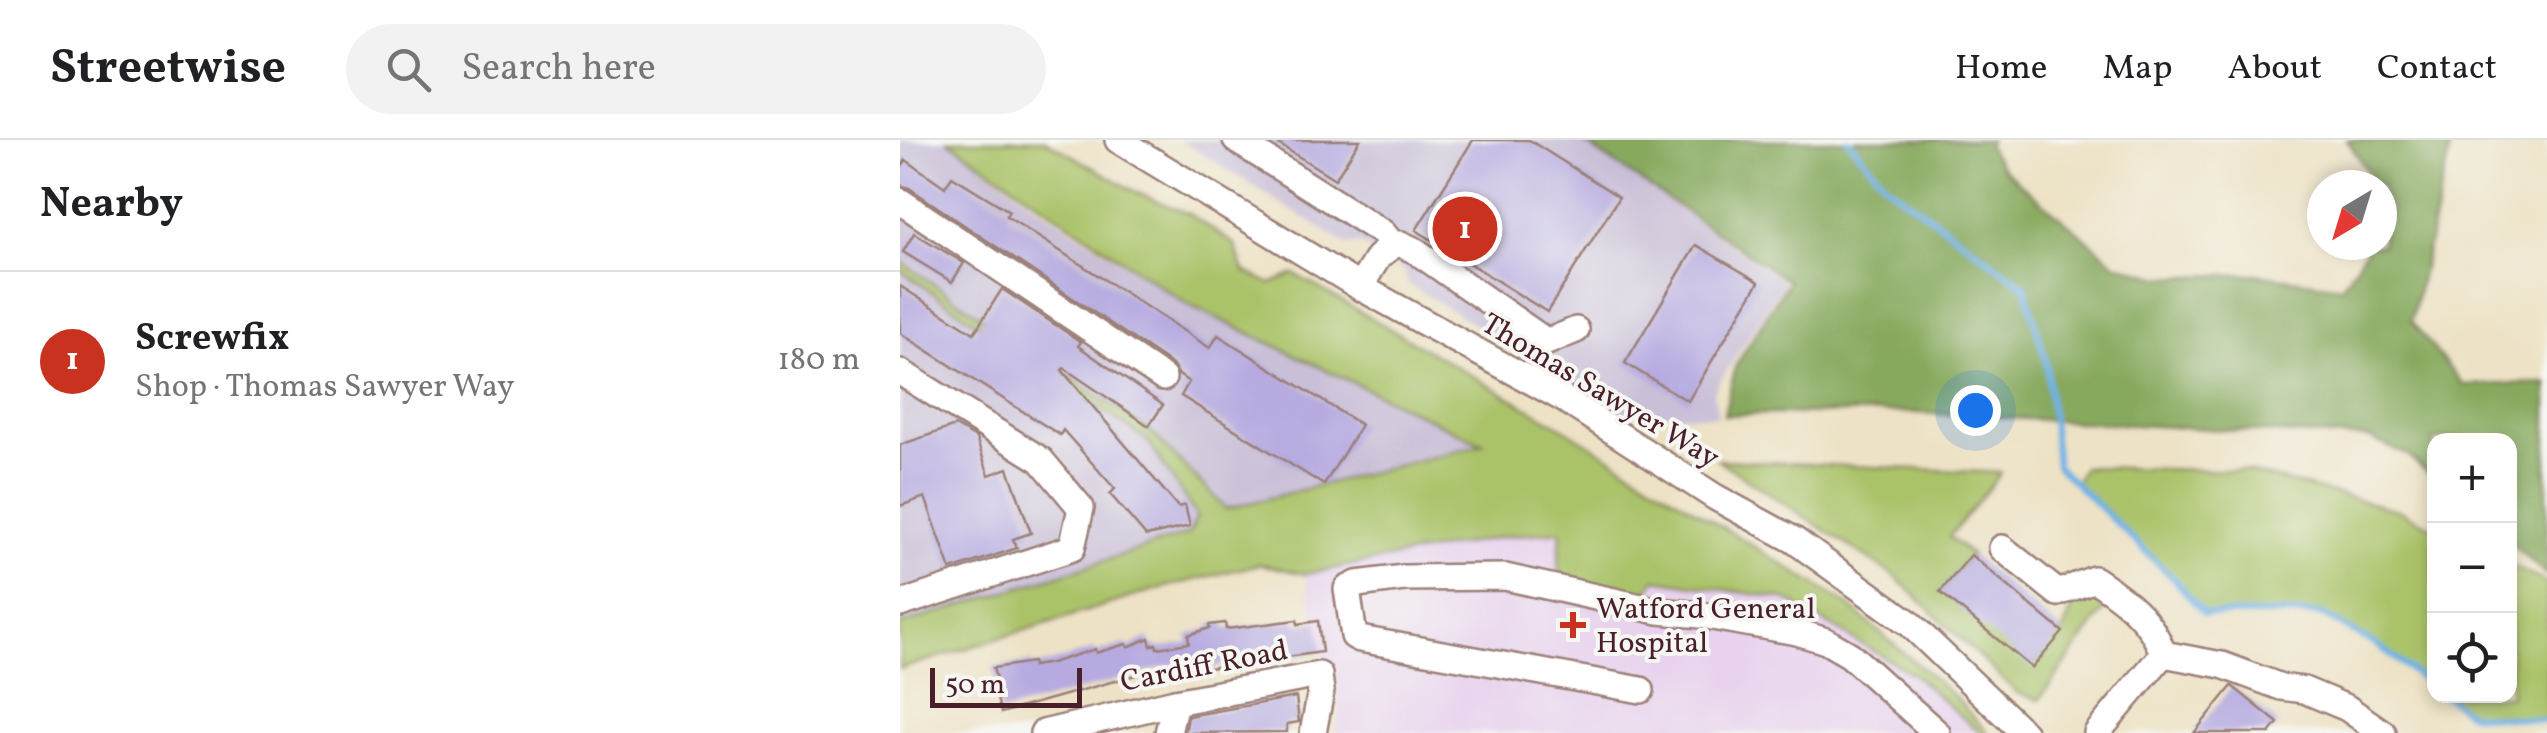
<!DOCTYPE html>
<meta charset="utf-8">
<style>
body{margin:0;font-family:Vollkorn,serif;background:#f2f2f2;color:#202124}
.controls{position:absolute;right:30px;bottom:30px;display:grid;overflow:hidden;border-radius:20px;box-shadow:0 5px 15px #0003}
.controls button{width:90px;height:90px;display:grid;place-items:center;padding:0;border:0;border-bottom:2px solid #e0e0e0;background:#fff;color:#202124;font:50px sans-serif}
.compass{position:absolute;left:1407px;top:30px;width:90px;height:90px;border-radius:50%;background:#fff;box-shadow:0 5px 15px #0003;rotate:218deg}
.scale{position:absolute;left:30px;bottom:25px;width:152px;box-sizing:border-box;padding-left:10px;border:5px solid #4a1f2b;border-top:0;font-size:28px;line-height:35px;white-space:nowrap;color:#4a1f2b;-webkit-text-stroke:8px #f6f6f2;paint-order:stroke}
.you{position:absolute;left:1075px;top:270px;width:35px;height:35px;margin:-25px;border:8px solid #fff;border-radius:50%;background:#1a73e8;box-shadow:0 0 0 15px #1a73e833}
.badge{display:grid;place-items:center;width:65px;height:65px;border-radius:50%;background:#c8321e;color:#fff;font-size:32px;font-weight:700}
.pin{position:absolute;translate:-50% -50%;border:5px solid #fff;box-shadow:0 2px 10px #0006}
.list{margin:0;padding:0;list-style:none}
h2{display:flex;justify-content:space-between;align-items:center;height:130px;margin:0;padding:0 40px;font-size:42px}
h2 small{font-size:32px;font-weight:400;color:#757577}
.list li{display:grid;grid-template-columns:65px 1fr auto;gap:30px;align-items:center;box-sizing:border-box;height:180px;padding:0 40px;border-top:2px solid #e0e0e0}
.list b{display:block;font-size:38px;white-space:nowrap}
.list p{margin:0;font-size:32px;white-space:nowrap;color:#757577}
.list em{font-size:32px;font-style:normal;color:#757577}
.icon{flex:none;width:55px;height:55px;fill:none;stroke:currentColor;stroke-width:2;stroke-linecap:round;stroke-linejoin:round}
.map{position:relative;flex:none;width:1647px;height:593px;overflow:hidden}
header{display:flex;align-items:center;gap:60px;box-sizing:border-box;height:140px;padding:0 50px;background:#fff;border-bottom:2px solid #e0e0e0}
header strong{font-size:48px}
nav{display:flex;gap:55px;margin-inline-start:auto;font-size:35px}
.search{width:700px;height:90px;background:#f2f2f2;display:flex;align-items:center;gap:25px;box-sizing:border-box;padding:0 35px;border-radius:55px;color:#757577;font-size:38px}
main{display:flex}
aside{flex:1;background:#fff}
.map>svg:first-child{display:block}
.built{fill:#e8d2ee}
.industrial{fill:#c9bfd7}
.green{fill:#aac369;stroke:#7a714a;stroke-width:2.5}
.forest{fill:#87a95d;stroke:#686444;stroke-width:2.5}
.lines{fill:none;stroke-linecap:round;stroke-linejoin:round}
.stream{stroke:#71b2e6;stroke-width:6}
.building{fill:#b6aae0}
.minor-casing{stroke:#9c8078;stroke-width:30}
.minor{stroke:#fff;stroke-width:25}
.poi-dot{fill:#c8321e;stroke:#f6f6f2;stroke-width:4}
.labels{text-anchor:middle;stroke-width:8;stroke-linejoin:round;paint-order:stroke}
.street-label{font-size:30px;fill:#4a1f2b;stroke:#f6f6f2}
.poi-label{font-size:30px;fill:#4a1f2b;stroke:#f6f6f2;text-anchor:start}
</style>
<header>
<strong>Streetwise</strong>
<div class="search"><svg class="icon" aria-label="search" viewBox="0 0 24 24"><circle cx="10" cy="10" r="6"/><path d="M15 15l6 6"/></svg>Search here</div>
<nav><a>Home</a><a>Map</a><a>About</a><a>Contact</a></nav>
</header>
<main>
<aside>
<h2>Nearby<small></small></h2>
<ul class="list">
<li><span class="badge">1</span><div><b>Screwfix</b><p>Shop · Thomas Sawyer Way</p></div><em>180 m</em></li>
</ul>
</aside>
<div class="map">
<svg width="1647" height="593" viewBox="0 0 1647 593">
<rect width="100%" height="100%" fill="#f6f6f2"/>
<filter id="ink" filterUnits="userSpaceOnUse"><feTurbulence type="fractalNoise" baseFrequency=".01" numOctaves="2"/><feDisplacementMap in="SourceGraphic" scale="20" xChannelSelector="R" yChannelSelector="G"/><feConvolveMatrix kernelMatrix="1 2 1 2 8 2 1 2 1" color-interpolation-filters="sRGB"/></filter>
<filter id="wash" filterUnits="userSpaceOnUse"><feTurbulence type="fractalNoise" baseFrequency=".0048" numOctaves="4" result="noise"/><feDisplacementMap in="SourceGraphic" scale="40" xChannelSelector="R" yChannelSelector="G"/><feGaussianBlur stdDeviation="2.25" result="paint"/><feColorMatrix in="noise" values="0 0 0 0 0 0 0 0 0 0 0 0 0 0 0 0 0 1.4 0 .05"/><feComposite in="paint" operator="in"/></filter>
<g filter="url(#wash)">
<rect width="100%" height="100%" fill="#ede2c5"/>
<path class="built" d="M662,391L659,435L755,439L885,459L1014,535L1080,593H435L440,573L436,542L422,512L405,434L608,396Z"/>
<g class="industrial">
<path d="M0,0H48L142,70L285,163L584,304L326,369L251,292L0,121Z"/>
<path d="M280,0H679L884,142L813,252L818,276L720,273L508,144L505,132L461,104L447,105Z"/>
<path d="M0,130L248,301L297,377L289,394L0,485Z"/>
</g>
<g class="green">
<path d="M48,0H145L240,54L289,74L334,104L344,131L371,144L394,134L660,286L948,465L1055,557L1088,593H1080L1014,535L885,459L755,439L747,454C720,460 680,453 658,435L661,391L608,396L405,434L360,424L261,448L0,529V485L289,394L297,377L248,301L0,130V121L251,292L326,369L583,304L285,163Z"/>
<path d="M818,320L1101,333L1049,397L1071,415L1041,452L1163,492L1181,445L1209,463L1139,560L1117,553L996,437Z"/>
<path d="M1183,327L1345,331L1498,370L1534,388V548L1480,507L1421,474H1304L1273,438L1175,343Z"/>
<path d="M1610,425L1647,443V581L1570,574L1545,556H1610Z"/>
</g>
<path class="forest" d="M680,0H1090L1087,5L1102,28L1215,123L1260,137L1356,134L1442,146L1469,105H1482V84L1491,70L1482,55V45H1476L1447,0H1552L1511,181L1563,245L1647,243V435L1610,403V300H1534V338L1507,315L1469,298L1000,272L824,275L835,227L888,141Z"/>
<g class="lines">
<g class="stream">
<path d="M948,0L987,45L1125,146L1146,222L1157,326L1273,438L1304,474H1421L1480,507L1534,548"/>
<path d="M1545,556L1570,574L1647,581"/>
</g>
</g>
<g id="blocks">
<g class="building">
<path d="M372,0H460L435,39Z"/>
<path d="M573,0H629L719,57L647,172L516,90Z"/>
<path d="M6,20L45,47L52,36L109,71L106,76L310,208L318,195L461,285L424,345L281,256L289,242L279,235L272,225L9,48L0,45V29Z"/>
<path d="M14,93L64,123L52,142L3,112Z"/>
<path d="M796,105L859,142L788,261L725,223Z"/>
<path d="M0,146L74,193L102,149L181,202L178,206L263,265L249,286L164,228L162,230L278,367L285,365L290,386L246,396L210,354L215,349L163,290L160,295L0,193Z"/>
<path d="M55,286L76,298L89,335L108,328L131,393L113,399L117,408L51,430L25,357L0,366V305Z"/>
<path d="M1071,415L1163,492L1132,528L1040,452Z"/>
<path d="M397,480L398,484L418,481L422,512L287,531L285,521L101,573L94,548L98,546L93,528L132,522L133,526L151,523L195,509L196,513L226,504L228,507L249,498L251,506L256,504L257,508L289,503L288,495L310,488L309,485L325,483L326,489Z"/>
<path d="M1332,546L1378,583L1370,593H1294Z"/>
<path d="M396,557L399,582L387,584V592L285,593L288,576Z"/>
</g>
</g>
</g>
<g filter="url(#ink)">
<use href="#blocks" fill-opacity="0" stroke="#9c8078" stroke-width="2.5"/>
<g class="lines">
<g class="minor-casing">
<g id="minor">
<path d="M218,0L460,147L662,258L815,357L894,400L1009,483L1124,593"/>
<path d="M336,0L483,93L493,105L478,117L460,147"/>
<path d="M0,61L263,238"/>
<path d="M493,105L501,104L516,111L647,202L676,190"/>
<path d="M0,232L141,320L181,368L172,408L0,464"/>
<path d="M1102,408L1158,453L1194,439C1223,458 1252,479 1263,514L1322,525L1381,547L1404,550L1447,568L1483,593"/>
<path d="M741,550L460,499L454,496L447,449L457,444L504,438L605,437L759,471L801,475L897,492L926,501L950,515L1037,593"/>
<path d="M143,593L275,562L419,535L421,551L413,593"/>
<path d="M268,593L275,562"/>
<path d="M1197,593L1263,514"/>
</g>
</g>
<use href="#minor" class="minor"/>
</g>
</g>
<path class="poi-dot" d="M668 470h10v10h10v10h-10v10h-10v-10h-10v-10h10z"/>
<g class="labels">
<g class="street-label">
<text transform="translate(701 250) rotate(31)" y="10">Thomas Sawyer Way</text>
<text transform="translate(304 525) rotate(-11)" y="10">Cardiff Road</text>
</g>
<g class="poi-label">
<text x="696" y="478">Watford General<tspan x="696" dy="34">Hospital</tspan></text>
</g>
</g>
</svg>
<div class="controls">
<button>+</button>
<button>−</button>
<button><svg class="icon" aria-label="locate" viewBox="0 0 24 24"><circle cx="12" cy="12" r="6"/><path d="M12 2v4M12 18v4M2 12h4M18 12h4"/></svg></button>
</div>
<svg class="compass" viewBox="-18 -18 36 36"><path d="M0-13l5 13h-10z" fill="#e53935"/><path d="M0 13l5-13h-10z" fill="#757577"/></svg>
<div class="scale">50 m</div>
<div class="you"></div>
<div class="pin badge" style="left:565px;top:89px">1</div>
</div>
</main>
